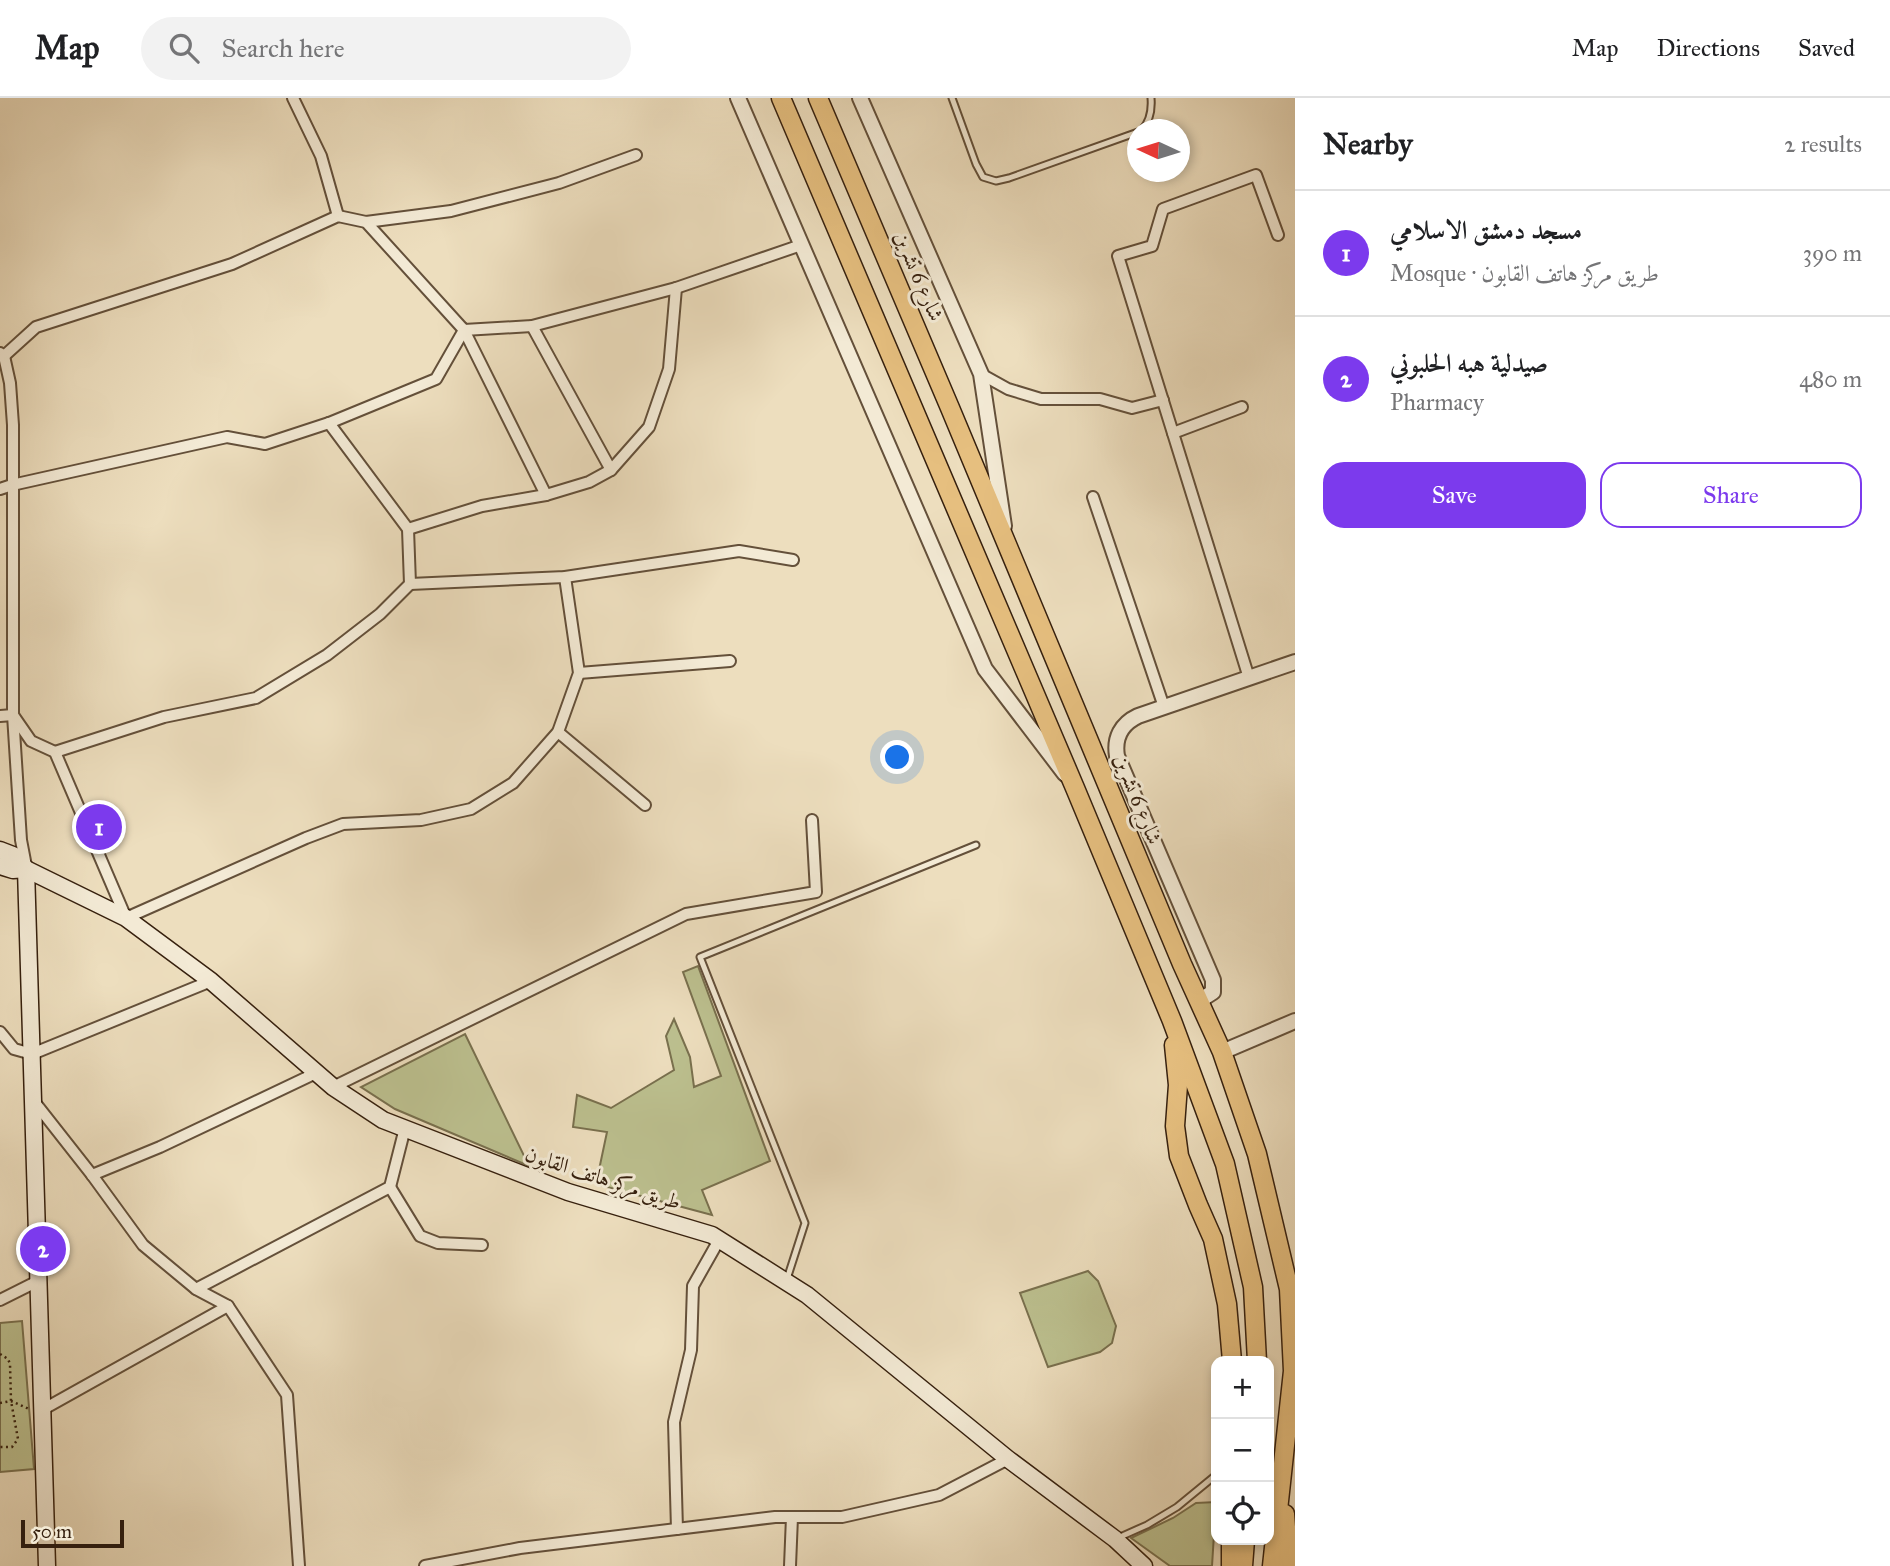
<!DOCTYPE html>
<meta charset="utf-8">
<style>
body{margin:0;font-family:"IM FELL Great Primer",Amiri,serif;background:#f2f2f2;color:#202124}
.controls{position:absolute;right:21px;bottom:21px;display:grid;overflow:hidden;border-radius:14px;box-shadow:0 4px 10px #0003}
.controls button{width:63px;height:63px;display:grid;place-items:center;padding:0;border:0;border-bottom:2px solid #e0e0e0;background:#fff;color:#202124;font:35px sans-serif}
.compass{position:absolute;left:1127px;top:21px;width:63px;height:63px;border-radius:50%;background:#fff;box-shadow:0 4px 10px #0003;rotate:274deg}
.scale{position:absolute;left:21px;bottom:18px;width:103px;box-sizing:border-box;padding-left:7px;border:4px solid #36200e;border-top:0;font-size:19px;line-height:24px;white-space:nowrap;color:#36200e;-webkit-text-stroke:5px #f3ead5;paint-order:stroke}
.you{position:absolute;left:898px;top:660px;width:24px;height:24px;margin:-18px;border:5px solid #fff;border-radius:50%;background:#1a73e8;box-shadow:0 0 0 10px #1a73e833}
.badge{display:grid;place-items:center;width:46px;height:46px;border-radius:50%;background:#7c3aed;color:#fff;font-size:23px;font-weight:700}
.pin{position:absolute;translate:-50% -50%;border:4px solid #fff;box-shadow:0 2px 7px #0006}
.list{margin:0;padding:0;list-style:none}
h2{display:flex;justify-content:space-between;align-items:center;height:91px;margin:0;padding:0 28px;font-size:30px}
h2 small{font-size:23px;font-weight:400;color:#757577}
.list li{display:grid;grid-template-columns:46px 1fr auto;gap:21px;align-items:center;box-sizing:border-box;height:126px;padding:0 28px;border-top:2px solid #e0e0e0}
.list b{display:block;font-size:26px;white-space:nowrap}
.list p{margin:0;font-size:23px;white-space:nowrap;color:#757577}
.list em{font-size:23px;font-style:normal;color:#757577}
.actions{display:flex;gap:14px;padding:21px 28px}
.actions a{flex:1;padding:16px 0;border:2px solid #7c3aed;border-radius:21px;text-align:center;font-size:24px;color:#7c3aed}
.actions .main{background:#7c3aed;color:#fff}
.icon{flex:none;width:38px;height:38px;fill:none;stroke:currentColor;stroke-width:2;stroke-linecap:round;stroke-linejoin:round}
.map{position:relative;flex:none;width:1295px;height:1468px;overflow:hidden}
header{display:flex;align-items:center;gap:42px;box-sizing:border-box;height:98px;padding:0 35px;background:#fff;border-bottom:2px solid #e0e0e0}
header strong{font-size:33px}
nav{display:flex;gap:38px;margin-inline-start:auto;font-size:24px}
.search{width:490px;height:63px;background:#f2f2f2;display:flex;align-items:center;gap:18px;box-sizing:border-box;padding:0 24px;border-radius:38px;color:#757577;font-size:26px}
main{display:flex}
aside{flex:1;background:#fff}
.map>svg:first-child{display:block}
.green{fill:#bcc08f;stroke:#79704e;stroke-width:2}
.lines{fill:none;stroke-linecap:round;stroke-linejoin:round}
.service-casing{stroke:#64503a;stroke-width:9}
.minor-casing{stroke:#64503a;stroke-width:14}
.tertiary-casing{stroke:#64503a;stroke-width:18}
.secondary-casing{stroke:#36200e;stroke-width:19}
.trunk-casing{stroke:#36200e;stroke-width:21}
.path{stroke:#36200e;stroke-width:2.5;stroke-dasharray:2 3.5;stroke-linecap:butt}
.service{stroke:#f3ead5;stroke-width:5}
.minor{stroke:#f3ead5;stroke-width:10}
.tertiary{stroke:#f3ead5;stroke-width:14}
.secondary{stroke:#f3ead5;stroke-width:16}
.trunk{stroke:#e6bf7f;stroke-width:18}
.labels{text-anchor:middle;stroke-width:6;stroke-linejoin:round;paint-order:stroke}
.street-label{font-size:21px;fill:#36200e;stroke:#f3ead5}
</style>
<header>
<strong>Map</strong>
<div class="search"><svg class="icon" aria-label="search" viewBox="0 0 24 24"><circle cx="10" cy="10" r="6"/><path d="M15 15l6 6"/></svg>Search here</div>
<nav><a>Map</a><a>Directions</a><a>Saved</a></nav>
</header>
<main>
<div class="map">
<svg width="1295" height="1468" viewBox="0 0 1295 1468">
<rect width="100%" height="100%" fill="#eddebe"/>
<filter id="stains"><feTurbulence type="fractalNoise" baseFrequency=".00286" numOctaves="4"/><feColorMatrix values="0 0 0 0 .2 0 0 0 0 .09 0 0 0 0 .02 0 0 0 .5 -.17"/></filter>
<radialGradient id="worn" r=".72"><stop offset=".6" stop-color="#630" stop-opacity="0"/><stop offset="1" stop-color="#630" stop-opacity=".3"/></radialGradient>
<g class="green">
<path d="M698,868L770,1063L702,1092L712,1117L596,1086L607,1034L573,1029L577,997L611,1010L674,972L666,938L674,921L690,959L694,989L721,978L683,874Z"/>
<path d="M465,936L529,1068L395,1011L361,989Z"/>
<path d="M1088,1173L1098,1183L1116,1228L1112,1245L1100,1254L1048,1269L1020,1195Z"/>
<path d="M22,1223L34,1371L0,1374V1225Z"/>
<path d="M1216,1404L1212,1468H1170L1131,1440L1173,1420L1196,1405Z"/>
</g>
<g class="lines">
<g class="service-casing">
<g id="service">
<path d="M952,0L976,66L983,79L996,83L1009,80L1138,34"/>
<path d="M1142,32C1150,23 1152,12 1151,0"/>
<path d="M787,1181L805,1125L700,859L976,747"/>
<path d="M1120,1439L1147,1427L1177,1409L1216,1377"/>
</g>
</g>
<g class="minor-casing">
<g id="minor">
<path d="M293,0L321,58L338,118"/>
<path d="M366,124L451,113L559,85L636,57"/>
<path d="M532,228L611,372"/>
<path d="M464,232L546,397"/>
<path d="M0,255L4,258L10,285L13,327V617L21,742L26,768"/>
<path d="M4,258L36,229L232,166L338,118L366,124L464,232L532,228L676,190L801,147"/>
<path d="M981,276L1008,291L1041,301H1100L1132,310L1163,302"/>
<path d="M1173,335L1242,309"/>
<path d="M0,391L12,387L227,339L265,346L329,325L436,281L464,232"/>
<path d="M1093,399L1164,609"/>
<path d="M408,431L482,408L546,397L589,384L611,372L649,329L669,271L676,190"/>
<path d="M410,486L565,479L739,453L793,462"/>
<path d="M579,575L730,563"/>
<path d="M1249,580L1118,158L1152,148L1163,111L1256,77L1278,137"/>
<path d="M0,618L13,617L31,643L55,654L126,820L306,740L343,726L421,722L471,711L513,685L558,634L579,575L565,479"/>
<path d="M558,634L645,707"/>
<path d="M55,654L164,619L256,600L327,557L380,516L410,486L408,431L329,325"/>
<path d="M0,934L14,951L32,956L211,883"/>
<path d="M333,989L686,816L816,794L812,722"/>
<path d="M33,1002L92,1077L143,1147L196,1191L228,1208"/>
<path d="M92,1077L160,1049L316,975"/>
<path d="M390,1089L420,1138L438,1145L482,1147"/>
<path d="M196,1191L390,1089L405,1030"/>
<path d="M0,1202L38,1183"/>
<path d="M42,1312L228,1208L287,1297L299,1468"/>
<path d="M677,1431L674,1324L691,1252L693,1188L719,1142"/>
<path d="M425,1468L520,1450L775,1419H842L939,1397L1008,1361"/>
<path d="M790,1468L792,1419"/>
</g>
</g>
<g class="tertiary-casing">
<g id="tertiary">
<path d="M738,0L985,571L1065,676"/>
<path d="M860,0L981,276L1004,428"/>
<path d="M1199,903L1213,894V882L1117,658C1114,640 1121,626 1138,618L1295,564"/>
<path d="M1222,954L1295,923"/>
</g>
</g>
<g class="secondary-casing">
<g id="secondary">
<path d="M0,752L13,757L26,771L126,820L211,883L333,989L383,1022L568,1094L712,1137L807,1197L1008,1361L1115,1441L1144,1468"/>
<path d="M0,768L13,772L26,771"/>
<path d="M26,771L47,1468"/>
</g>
</g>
<g class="trunk-casing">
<g id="trunk">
<path d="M781,0L1075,690L1172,923L1225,1066L1253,1189L1257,1263"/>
<path d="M818,0L950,310L1182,866L1222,954L1257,1056L1289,1191L1293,1273L1272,1468"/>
<path d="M1174,947L1178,987L1175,1028L1179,1058L1198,1107L1213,1141L1227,1206L1232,1263"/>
<path d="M1285,1416L1289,1468"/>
<path d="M1231,1442V1468"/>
<path d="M1243,1468L1245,1442"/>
</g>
</g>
<g class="path">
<path d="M0,1256L8,1261L10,1266L11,1303L18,1341L12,1349H0"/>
<path d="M0,1305L11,1303L29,1311"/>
</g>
<use href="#service" class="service"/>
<use href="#minor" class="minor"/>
<use href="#tertiary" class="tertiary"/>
<use href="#secondary" class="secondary"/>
<use href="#trunk" class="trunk"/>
</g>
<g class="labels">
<g class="street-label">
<text transform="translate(919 178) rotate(67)" y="7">شارع 6 تشرين</text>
<text transform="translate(1138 701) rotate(68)" y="7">شارع 6 تشرين</text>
<text transform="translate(603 1080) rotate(18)" y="7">طريق مركز هاتف القابون</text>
</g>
</g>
<rect width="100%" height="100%" filter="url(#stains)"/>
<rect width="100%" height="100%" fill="url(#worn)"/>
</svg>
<div class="controls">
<button>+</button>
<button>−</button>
<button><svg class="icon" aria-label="locate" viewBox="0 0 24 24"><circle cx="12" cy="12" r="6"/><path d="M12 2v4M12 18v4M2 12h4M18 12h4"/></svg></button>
</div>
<svg class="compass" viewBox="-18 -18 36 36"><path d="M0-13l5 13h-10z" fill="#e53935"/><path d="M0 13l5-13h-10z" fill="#757577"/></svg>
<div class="scale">50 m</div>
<div class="you"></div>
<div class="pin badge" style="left:99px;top:729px">1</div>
<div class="pin badge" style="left:43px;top:1151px">2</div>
</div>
<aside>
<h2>Nearby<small>2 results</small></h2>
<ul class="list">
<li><span class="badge">1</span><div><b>مسجد دمشق الاسلامي</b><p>Mosque · طريق مركز هاتف القابون</p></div><em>390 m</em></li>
<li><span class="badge">2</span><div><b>صيدلية هبه الحلبوني</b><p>Pharmacy</p></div><em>480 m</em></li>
</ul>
<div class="actions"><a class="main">Save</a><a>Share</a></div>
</aside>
</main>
